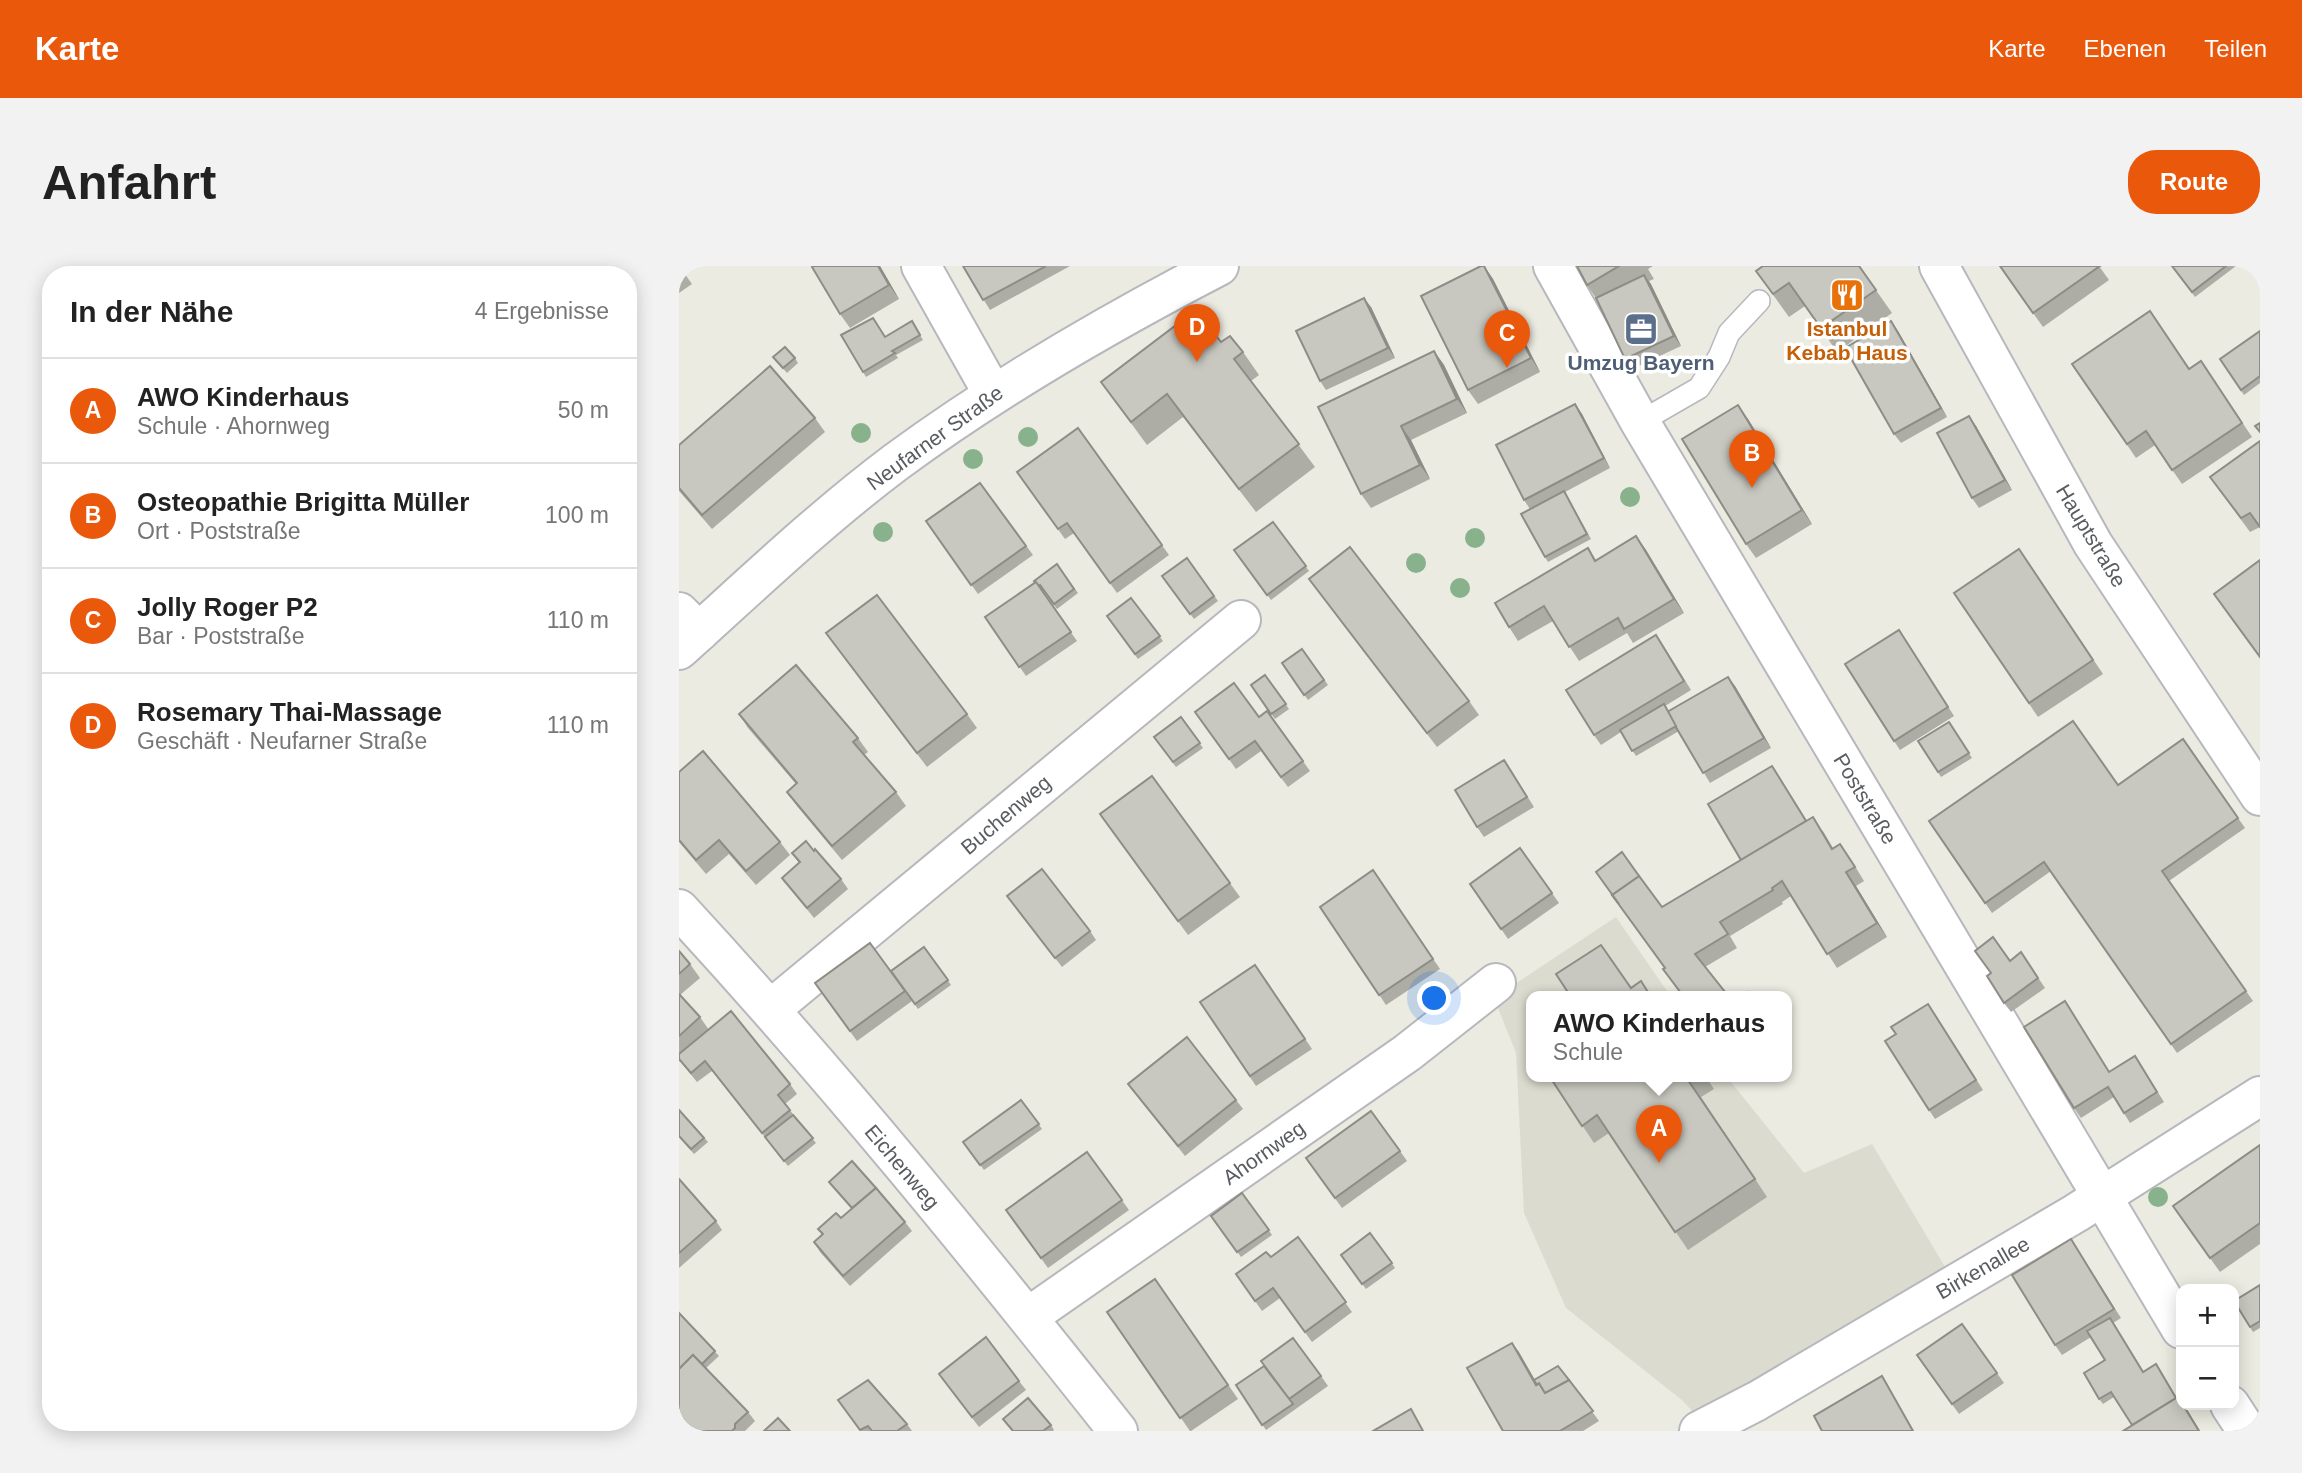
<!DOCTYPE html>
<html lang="de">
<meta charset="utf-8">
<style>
body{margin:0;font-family:Arial,sans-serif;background:#f2f2f2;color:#222}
.controls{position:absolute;right:21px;bottom:21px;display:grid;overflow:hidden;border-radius:14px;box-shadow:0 4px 18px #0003}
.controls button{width:63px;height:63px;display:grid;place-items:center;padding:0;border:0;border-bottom:2px solid #e0e0e0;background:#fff;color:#222;font:35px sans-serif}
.you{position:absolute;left:756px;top:733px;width:24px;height:24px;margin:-18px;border:5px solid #fff;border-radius:50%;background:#1a73e8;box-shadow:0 0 0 10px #1a73e833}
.badge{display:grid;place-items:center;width:46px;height:46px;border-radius:50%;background:#ea580c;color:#fff;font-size:23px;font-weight:700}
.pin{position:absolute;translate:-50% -58px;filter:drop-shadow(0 2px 4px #0008)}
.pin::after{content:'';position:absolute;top:37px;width:24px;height:21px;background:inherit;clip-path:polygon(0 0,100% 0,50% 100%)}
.popup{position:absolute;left:847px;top:725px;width:266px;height:91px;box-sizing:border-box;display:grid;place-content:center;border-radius:14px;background:#fff;filter:drop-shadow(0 2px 5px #0005);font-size:23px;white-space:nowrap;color:#767676}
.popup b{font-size:26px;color:#222}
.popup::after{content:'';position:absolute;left:50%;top:100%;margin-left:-14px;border:14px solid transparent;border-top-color:#fff}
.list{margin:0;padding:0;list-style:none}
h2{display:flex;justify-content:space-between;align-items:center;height:91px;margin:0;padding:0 28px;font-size:30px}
h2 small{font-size:23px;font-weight:400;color:#767676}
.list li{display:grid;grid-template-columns:46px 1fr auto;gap:21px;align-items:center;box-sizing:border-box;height:105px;padding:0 28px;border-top:2px solid #e0e0e0}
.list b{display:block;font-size:26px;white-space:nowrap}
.list p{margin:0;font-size:23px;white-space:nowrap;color:#767676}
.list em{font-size:23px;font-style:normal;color:#767676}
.map{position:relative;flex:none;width:1581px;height:1165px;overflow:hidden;border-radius:28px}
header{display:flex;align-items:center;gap:42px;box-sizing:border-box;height:98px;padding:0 35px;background:#ea580c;color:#fff}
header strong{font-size:33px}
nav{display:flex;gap:38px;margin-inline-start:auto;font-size:24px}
.intro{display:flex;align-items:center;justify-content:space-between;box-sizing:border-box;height:168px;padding:0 42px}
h1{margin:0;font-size:49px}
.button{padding:18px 32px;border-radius:28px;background:#ea580c;color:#fff;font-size:24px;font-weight:700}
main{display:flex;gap:42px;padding:0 42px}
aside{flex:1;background:#fff;border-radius:28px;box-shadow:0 4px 18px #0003}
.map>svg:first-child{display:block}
.education{fill:#dcdbcf}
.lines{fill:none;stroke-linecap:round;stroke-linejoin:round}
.service-casing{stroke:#b6b8bd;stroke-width:24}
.minor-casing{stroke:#b6b8bd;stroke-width:42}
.tertiary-casing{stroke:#b6b8bd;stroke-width:42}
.service{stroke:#fff;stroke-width:21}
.minor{stroke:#fff;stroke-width:38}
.tertiary{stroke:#fff;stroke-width:38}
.tree{fill:#88b28c}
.wall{fill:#adaca5}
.shaded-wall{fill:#8d8c86}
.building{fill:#c9c8c0;stroke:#8d8c86;stroke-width:2}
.labels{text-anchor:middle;stroke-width:7;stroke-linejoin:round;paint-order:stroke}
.food-label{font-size:21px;font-weight:bold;fill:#c56008;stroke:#fff}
.service-label{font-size:21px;font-weight:bold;fill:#4e5e75;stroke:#fff}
.street-label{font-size:21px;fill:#595c61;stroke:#fff}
</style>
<header>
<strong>Karte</strong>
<nav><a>Karte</a><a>Ebenen</a><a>Teilen</a></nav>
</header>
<div class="intro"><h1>Anfahrt</h1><a class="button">Route</a></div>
<main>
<aside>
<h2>In der Nähe<small>4 Ergebnisse</small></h2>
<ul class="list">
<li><span class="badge">A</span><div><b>AWO Kinderhaus</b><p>Schule · Ahornweg</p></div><em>50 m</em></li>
<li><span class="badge">B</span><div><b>Osteopathie Brigitta Müller</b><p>Ort · Poststraße</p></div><em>100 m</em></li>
<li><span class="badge">C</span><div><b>Jolly Roger P2</b><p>Bar · Poststraße</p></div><em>110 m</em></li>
<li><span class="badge">D</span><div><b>Rosemary Thai-Massage</b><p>Geschäft · Neufarner Straße</p></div><em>110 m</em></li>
</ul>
</aside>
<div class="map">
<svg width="1581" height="1165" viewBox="0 0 1581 1165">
<rect width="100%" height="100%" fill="#ecebe1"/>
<path class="education" d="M937,651L992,731H852V811H1048L1125,907L1193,878L1275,1016L1022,1155L1004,1135L887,1042L845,947L837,787L815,732Z"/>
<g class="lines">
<g class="service-casing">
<path id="service" d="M961,156L1020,122L1040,91L1050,67L1080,35"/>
</g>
<g class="minor-casing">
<g id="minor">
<path d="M242,0L314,128"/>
<path d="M874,0L961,156L1502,1063"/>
<path d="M1260,0L1414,278L1581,530"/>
<path d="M0,346L20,366"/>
<path d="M0,643C154,810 298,987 439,1165"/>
<path d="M92,743L562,354"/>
<path d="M349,1051L728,787L817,717"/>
<path d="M1551,1139L1568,1165"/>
<path d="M1020,1165L1078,1135L1397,947L1581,830"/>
</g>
</g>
<g class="tertiary-casing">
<path id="tertiary" d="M0,384C71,320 141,253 217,196C319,121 428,58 540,0"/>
</g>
<use href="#service" class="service"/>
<use href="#minor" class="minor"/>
<use href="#tertiary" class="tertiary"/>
</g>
<g class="tree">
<circle cx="182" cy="167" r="10"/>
<circle cx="349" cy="171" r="10"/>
<circle cx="294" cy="193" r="10"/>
<circle cx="951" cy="231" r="10"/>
<circle cx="204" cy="266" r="10"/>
<circle cx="796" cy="272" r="10"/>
<circle cx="737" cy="297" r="10"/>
<circle cx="781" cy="322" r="10"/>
<circle cx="1479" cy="931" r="10"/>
</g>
<g class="wall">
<path d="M0,0L13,18L0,27Z"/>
<path d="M201,0L220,33L171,62L161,48Z"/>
<path d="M284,0H391L311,44Z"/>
<path d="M805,0L814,13L861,106L799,138L789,124Z"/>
<path d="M898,0H974L969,3L975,13L970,15L1002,80L953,103L946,93L917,32L908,19Z"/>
<path d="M1180,0L1213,47L1158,86L1126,40L1110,51L1077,5Z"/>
<path d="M1321,0H1420L1430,14L1364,61Z"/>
<path d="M1493,0H1557L1516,31Z"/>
<path d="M692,41L716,92L647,124L641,115Z"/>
<path d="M233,55L244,74L217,89L219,92L187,111L184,106L206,71Z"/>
<path d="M1219,65L1268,151L1222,177L1215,168Z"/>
<path d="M1581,65V117L1565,129L1541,93Z"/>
<path d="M542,76L564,86L580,109L572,115L636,201L577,246L504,151L468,179L422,116Z"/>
<path d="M755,85L765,99L788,147L732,174L751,213L692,242L682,228Z"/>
<path d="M94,91L116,92L119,97L108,107Z"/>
<path d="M1522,95L1573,171L1503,218L1476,179L1457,192L1393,98L1510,103Z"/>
<path d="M896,138L903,148L931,202L886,226L912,273L869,296L866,291L851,243L845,234Z"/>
<path d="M136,152L146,166L33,263L0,225V179Z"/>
<path d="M1069,153L1133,258L1077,292L1067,278Z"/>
<path d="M1297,160L1333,224L1300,242L1293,232Z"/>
<path d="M399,162L490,289L438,327L395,267L386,273L338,206Z"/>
<path d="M1581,175V261L1571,266L1531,211Z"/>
<path d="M301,217L354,289L299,328L247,255Z"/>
<path d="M594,256L630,305L592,334L555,284Z"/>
<path d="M957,270L967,284L1005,347L954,377L948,367L900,395L874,355L839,375L830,361L909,282L917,294Z"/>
<path d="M1340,283L1424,408L1359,451L1275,327Z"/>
<path d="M508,292L539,335L515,353L483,310Z"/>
<path d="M378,298L399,327L378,343L364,324L363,325L398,375L347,410L306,351L356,317Z"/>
<path d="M630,313L790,435L800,449L758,481Z"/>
<path d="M452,332L484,375L459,393L428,350Z"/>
<path d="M147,367L288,448L298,462L248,501Z"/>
<path d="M1227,374L1275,450L1221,484L1215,475Z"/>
<path d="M984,379L1012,424L986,440L990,445L1056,420L1092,482L1031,517L1000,465L957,490L942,466L922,479L915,469Z"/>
<path d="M623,383L649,419L629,434L603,397Z"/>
<path d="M586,409L610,443L596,453L572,419Z"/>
<path d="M588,445L631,505L609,521L582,485L557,503L516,446L580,451Z"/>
<path d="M60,448L179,472L189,486L185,489L217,526L227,540L163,594L118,540L108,526L117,518L69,462Z"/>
<path d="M502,451L524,482L497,501L475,471Z"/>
<path d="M1270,456L1293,492L1262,511L1239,475Z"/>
<path d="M1504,473L1566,562L1490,615L1574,735L1498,787L1372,605L1313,647L1250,555L1439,519Z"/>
<path d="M1093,500L1128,555L1144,565L1154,582L1171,592L1185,615L1177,620L1208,671L1158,702L1112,630L1103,636L1104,638L1051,670L1058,682L1026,701L1050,731H1004L984,703L986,702L983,641L1062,594Z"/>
<path d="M832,504L855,541L805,571L798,561Z"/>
<path d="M0,506L101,576L111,589L77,619L50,588L27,608L0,576Z"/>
<path d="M473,510L561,631L509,669L421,548Z"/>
<path d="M841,582L880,637L829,673L791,618Z"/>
<path d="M135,585L162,613L169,623L135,652L103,612L120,597L113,587Z"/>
<path d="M694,604L761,703L707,739L641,641Z"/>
<path d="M328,630L411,665L417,674L383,701Z"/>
<path d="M191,677L233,735L178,775L136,717Z"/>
<path d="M245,681L272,719L239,743L212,705Z"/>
<path d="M0,685L11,698L21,712L1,729L21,751L30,764L111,818L118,828L106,838L137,877L109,900L33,805L18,816L1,795L0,796Z"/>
<path d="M1342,686L1366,722L1332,746L1325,737L1331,695Z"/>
<path d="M576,699L633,783L577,820L521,736Z"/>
<path d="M1386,735L1430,806L1456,790L1485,836L1451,857L1435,831L1402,852L1395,842Z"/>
<path d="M1249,738L1304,824L1256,853L1250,844L1217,768Z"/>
<path d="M871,811H1027L1035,823L1022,831L1088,931L1009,984L930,867L915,877Z"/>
<path d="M1066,811H1075L1069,815Z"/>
<path d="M449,818L557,834L564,843L506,890Z"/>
<path d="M342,834L363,863L305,904L284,876Z"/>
<path d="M0,844L29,876L15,888L0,871Z"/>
<path d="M1581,879V978L1541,1006L1494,940Z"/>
<path d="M721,885L728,895L663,942L627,892Z"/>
<path d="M408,886L450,944L369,1002L327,944Z"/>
<path d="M0,913L37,955L43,964L0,1002Z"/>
<path d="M150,916L226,956L233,965L171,1020L141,986L135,976L143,969L139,963L162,952L173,943Z"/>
<path d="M563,927L593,969L562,991L532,950Z"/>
<path d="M691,967L716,1002L687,1023L662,989Z"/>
<path d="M619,971L673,1046L633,1076L601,1032L583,1045L557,1008L592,991Z"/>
<path d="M1392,973L1442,1052L1434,1057L1464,1106L1498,1132L1502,1139H1505L1521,1165H1444L1453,1159L1435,1131L1424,1138L1420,1133L1426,1094L1412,1071L1383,1089L1376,1079Z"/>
<path d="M476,1013L559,1133L512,1165H511L428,1046Z"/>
<path d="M1581,1019V1062L1574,1066L1555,1035Z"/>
<path d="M0,1047L40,1090L27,1102L69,1146L76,1155L66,1165H1L0,1164Z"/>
<path d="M1283,1058L1325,1117L1280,1148L1238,1089Z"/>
<path d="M833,1077L856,1114H890L920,1155L904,1165H824Z"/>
<path d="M642,1110L649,1120L587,1164L557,1119Z"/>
<path d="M340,1115L347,1124L300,1161L267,1118Z"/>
<path d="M159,1134L228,1158L233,1165H182Z"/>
<path d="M324,1153L372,1159L375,1164L374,1165H333Z"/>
</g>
<g class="shaded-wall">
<path d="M199,0H201L220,33L210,19Z"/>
<path d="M805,0L814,13L861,106L852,92Z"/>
<path d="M965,9L972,18L1002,80L995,70Z"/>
<path d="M685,32L692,41L716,92L709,82Z"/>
<path d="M1212,55L1219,65L1268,151L1262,142Z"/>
<path d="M755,85L765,99L788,147L778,133Z"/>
<path d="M896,138L903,148L931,202L925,192Z"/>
<path d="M1059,139L1069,153L1133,258L1123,244Z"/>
<path d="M1290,150L1297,160L1333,224L1326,214Z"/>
<path d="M722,160L732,174L751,213L741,199Z"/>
<path d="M957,270L967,284L1005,347L995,333Z"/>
<path d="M1049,411L1056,420L1092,482L1085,472Z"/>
<path d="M1167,606L1177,620L1208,671L1198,657Z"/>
<path d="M833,1077L840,1086L861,1123V1124Z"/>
<path d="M1203,1110L1209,1120L1235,1165H1234Z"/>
<path d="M1504,1139L1509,1145L1521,1165H1520Z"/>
</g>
<g class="building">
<path d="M135,0H199L210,19L161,48L133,1Z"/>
<path d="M284,0H367L304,34Z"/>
<path d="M802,0H805L852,92L789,124L742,30Z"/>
<path d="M898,0H940L908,19Z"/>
<path d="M1084,0H1180L1197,24L1142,62L1110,17L1094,28L1077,5Z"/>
<path d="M1321,0H1421L1354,47Z"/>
<path d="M1493,0H1547L1513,26Z"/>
<path d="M965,9L995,70L946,93L917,32Z"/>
<path d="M685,32L709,82L641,115L617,65Z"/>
<path d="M517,44L542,76L551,70L564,86L555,93L620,178L560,223L488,128L452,156L422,116Z"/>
<path d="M1471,45L1510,103L1522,95L1563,157L1493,204L1467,165L1448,178L1393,98Z"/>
<path d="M194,52L206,71L233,55L241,69L213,85L216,87L184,106L162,69Z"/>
<path d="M1212,55L1262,142L1215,168L1166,82Z"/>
<path d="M1581,65V110L1562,124L1541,93Z"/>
<path d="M106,81L116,92L104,102L94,91Z"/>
<path d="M755,85L778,133L722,160L741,199L682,228L639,141Z"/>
<path d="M91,100L136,152L23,249L0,222V179Z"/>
<path d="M896,138L925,192L845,234L817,179Z"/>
<path d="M1059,139L1123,244L1067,278L1003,173Z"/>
<path d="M1290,150L1326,214L1293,232L1258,167Z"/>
<path d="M1581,157V166L1576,160Z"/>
<path d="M399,162L483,279L431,317L388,257L379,263L338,206Z"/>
<path d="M1581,175V261L1571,247L1562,252L1531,211Z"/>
<path d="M301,217L347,280L292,319L247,255Z"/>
<path d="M885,225L908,268L866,291L842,248Z"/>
<path d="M594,256L627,300L588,329L555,284Z"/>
<path d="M957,270L995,333L945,363L939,352L890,381L865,340L830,361L816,337L909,282L916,295Z"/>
<path d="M671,281L790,435L748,467L630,313Z"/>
<path d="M1340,283L1414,394L1350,437L1275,327Z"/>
<path d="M508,292L535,330L511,348L483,310Z"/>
<path d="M1581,294V391L1535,328Z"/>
<path d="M378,298L395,323L375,338L361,319L360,320L355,315Z"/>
<path d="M357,316L392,366L340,401L306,351Z"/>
<path d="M198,329L288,448L238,487L147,367Z"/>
<path d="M452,332L481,370L456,388L428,350Z"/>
<path d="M1220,364L1269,441L1215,475L1166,398Z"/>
<path d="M977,369L1005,415L915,469L887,424Z"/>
<path d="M623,383L645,414L625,429L603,397Z"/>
<path d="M117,399L179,472L174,476L217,526L153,580L108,526L118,517L60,448Z"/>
<path d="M586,409L607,438L592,448L572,419Z"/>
<path d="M1049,411L1085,472L1024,507L988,446Z"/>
<path d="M555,417L580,451L588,445L624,495L602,511L576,475L550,493L516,446Z"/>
<path d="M985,438L997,460L953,485L941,464Z"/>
<path d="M502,451L521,477L494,496L475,471Z"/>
<path d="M1394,455L1439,519L1504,473L1559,552L1483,605L1567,725L1492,778L1365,596L1306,637L1250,555Z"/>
<path d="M1270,456L1290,487L1259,506L1239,475Z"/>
<path d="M24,485L101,576L67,605L40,574L17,594L0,574V506Z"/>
<path d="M825,494L848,531L798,561L776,524Z"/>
<path d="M1093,500L1127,555L1062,594L1029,538Z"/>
<path d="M473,510L551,617L499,655L421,548Z"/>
<path d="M1134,551L1153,583L1161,578L1176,601L1167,606L1198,657L1148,688L1103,615L1093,622L1094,624L1041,656L1049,668L1016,688L1050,731H1005L984,703L986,702L933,629L960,610L983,641Z"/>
<path d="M127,575L135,585L136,583L162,613L128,642L103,612L121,596L113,587Z"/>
<path d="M841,582L873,627L822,663L791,618Z"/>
<path d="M943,586L960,610L933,629L940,638L917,606Z"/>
<path d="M363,603L411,665L376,692L328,630Z"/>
<path d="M694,604L754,693L700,729L641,641Z"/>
<path d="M1314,671L1331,695L1342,686L1359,712L1325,737L1308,710L1312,707L1296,685Z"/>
<path d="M191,677L226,725L171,765L136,717Z"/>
<path d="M922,679L952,722L962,715L972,731H892L877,708Z"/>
<path d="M245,681L269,714L236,738L212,705Z"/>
<path d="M0,685L11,698L0,708Z"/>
<path d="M576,699L626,773L571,810L521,736Z"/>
<path d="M1069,726L1072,731H1061Z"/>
<path d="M0,728L21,751L0,770Z"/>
<path d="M1386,735L1430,806L1456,790L1478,826L1445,847L1429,821L1395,842L1345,761Z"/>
<path d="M1249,738L1297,814L1250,844L1206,775L1217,768L1212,761Z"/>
<path d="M52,745L111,818L99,829L111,844L83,867L26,795L12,807L0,793V788Z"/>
<path d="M508,771L557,834L499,880L449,818Z"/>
<path d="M871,811H1014L1009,814L1076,913L996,966L918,849L903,860Z"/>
<path d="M342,834L360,858L301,899L284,876Z"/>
<path d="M0,844L25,872L12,883L0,870Z"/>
<path d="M692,845L721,885L656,932L627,892Z"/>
<path d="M114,849L134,872L105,895L86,871Z"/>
<path d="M1581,879V957L1531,992L1494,940Z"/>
<path d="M408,886L443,934L362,992L327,944Z"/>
<path d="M173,895L197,922L173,942L150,916Z"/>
<path d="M0,913L37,955L0,987Z"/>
<path d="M197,922L226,956L164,1010L135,976L144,968L139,963L157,947L162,952Z"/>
<path d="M563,927L590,964L558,986L532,950Z"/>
<path d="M691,967L713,997L683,1018L662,989Z"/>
<path d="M619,971L667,1036L626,1066L594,1022L576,1035L557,1008L587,986L592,991Z"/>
<path d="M1392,973L1435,1043L1376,1079L1333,1009Z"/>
<path d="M476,1013L549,1119L501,1152L428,1046Z"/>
<path d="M1581,1019V1055L1571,1061L1555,1035Z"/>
<path d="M0,1047L36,1085L23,1098L14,1089L1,1102L0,1101Z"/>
<path d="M1431,1052L1464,1106L1477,1098L1497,1132L1453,1159L1432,1126L1420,1133L1405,1107L1426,1094L1408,1065Z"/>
<path d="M1283,1058L1318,1107L1273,1138L1238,1089Z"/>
<path d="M307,1071L340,1115L293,1151L260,1108Z"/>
<path d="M614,1072L642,1110L610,1133L582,1095Z"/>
<path d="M833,1077L857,1119L860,1117L866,1127L890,1114L914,1145L881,1165H824L788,1102Z"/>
<path d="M14,1089L69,1146L56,1158V1162L53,1165H4L0,1161V1103Z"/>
<path d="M585,1100L614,1138L583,1159L557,1119Z"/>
<path d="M879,1100L890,1114L866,1127L860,1117L858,1119L855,1114Z"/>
<path d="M1203,1110L1234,1165H1143L1135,1150Z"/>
<path d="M189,1114L228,1158L218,1165H193L189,1160L181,1164L159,1134Z"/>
<path d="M1499,1131L1502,1136V1139H1504L1520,1165H1444Z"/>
<path d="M349,1132L372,1159L364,1165H334L324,1153Z"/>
<path d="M732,1143L744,1165H694Z"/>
<path d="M99,1152L111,1165H85Z"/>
</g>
<defs>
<g id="restaurant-square" transform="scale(1.75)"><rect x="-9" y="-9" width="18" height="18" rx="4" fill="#e8710a" stroke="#fff"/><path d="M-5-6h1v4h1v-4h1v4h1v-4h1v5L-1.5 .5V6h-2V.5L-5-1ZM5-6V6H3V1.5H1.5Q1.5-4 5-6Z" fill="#fff"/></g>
<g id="office-square" transform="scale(1.75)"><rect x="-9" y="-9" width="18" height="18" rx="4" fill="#5c6f8a" stroke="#fff"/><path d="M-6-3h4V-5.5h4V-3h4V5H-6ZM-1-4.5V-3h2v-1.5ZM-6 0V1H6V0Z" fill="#fff"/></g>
</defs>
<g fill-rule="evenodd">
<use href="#restaurant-square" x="1168" y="29"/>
<use href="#office-square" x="962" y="63"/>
</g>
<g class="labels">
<g class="food-label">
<text x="1168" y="70">Istanbul<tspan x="1168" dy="24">Kebab Haus</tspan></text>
</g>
<g class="service-label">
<text x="962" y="104">Umzug Bayern</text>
</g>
<g class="street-label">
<text transform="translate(256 172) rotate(-36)" y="7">Neufarner Straße</text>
<text transform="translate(1412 270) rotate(59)" y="7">Hauptstraße</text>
<text transform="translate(1186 533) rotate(59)" y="7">Poststraße</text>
<text transform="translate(327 549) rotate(-40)" y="7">Buchenweg</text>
<text transform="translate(585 887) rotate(-35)" y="7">Ahornweg</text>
<text transform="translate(223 901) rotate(50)" y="7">Eichenweg</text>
<text transform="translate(1304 1002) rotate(-30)" y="7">Birkenallee</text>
</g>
</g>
</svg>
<div class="controls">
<button>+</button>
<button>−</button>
</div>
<div class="you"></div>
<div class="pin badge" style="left:980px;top:897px">A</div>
<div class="popup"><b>AWO Kinderhaus</b>Schule</div>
<div class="pin badge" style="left:1073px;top:222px">B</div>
<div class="pin badge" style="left:828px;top:102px">C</div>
<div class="pin badge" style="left:518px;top:96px">D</div>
</div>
</main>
